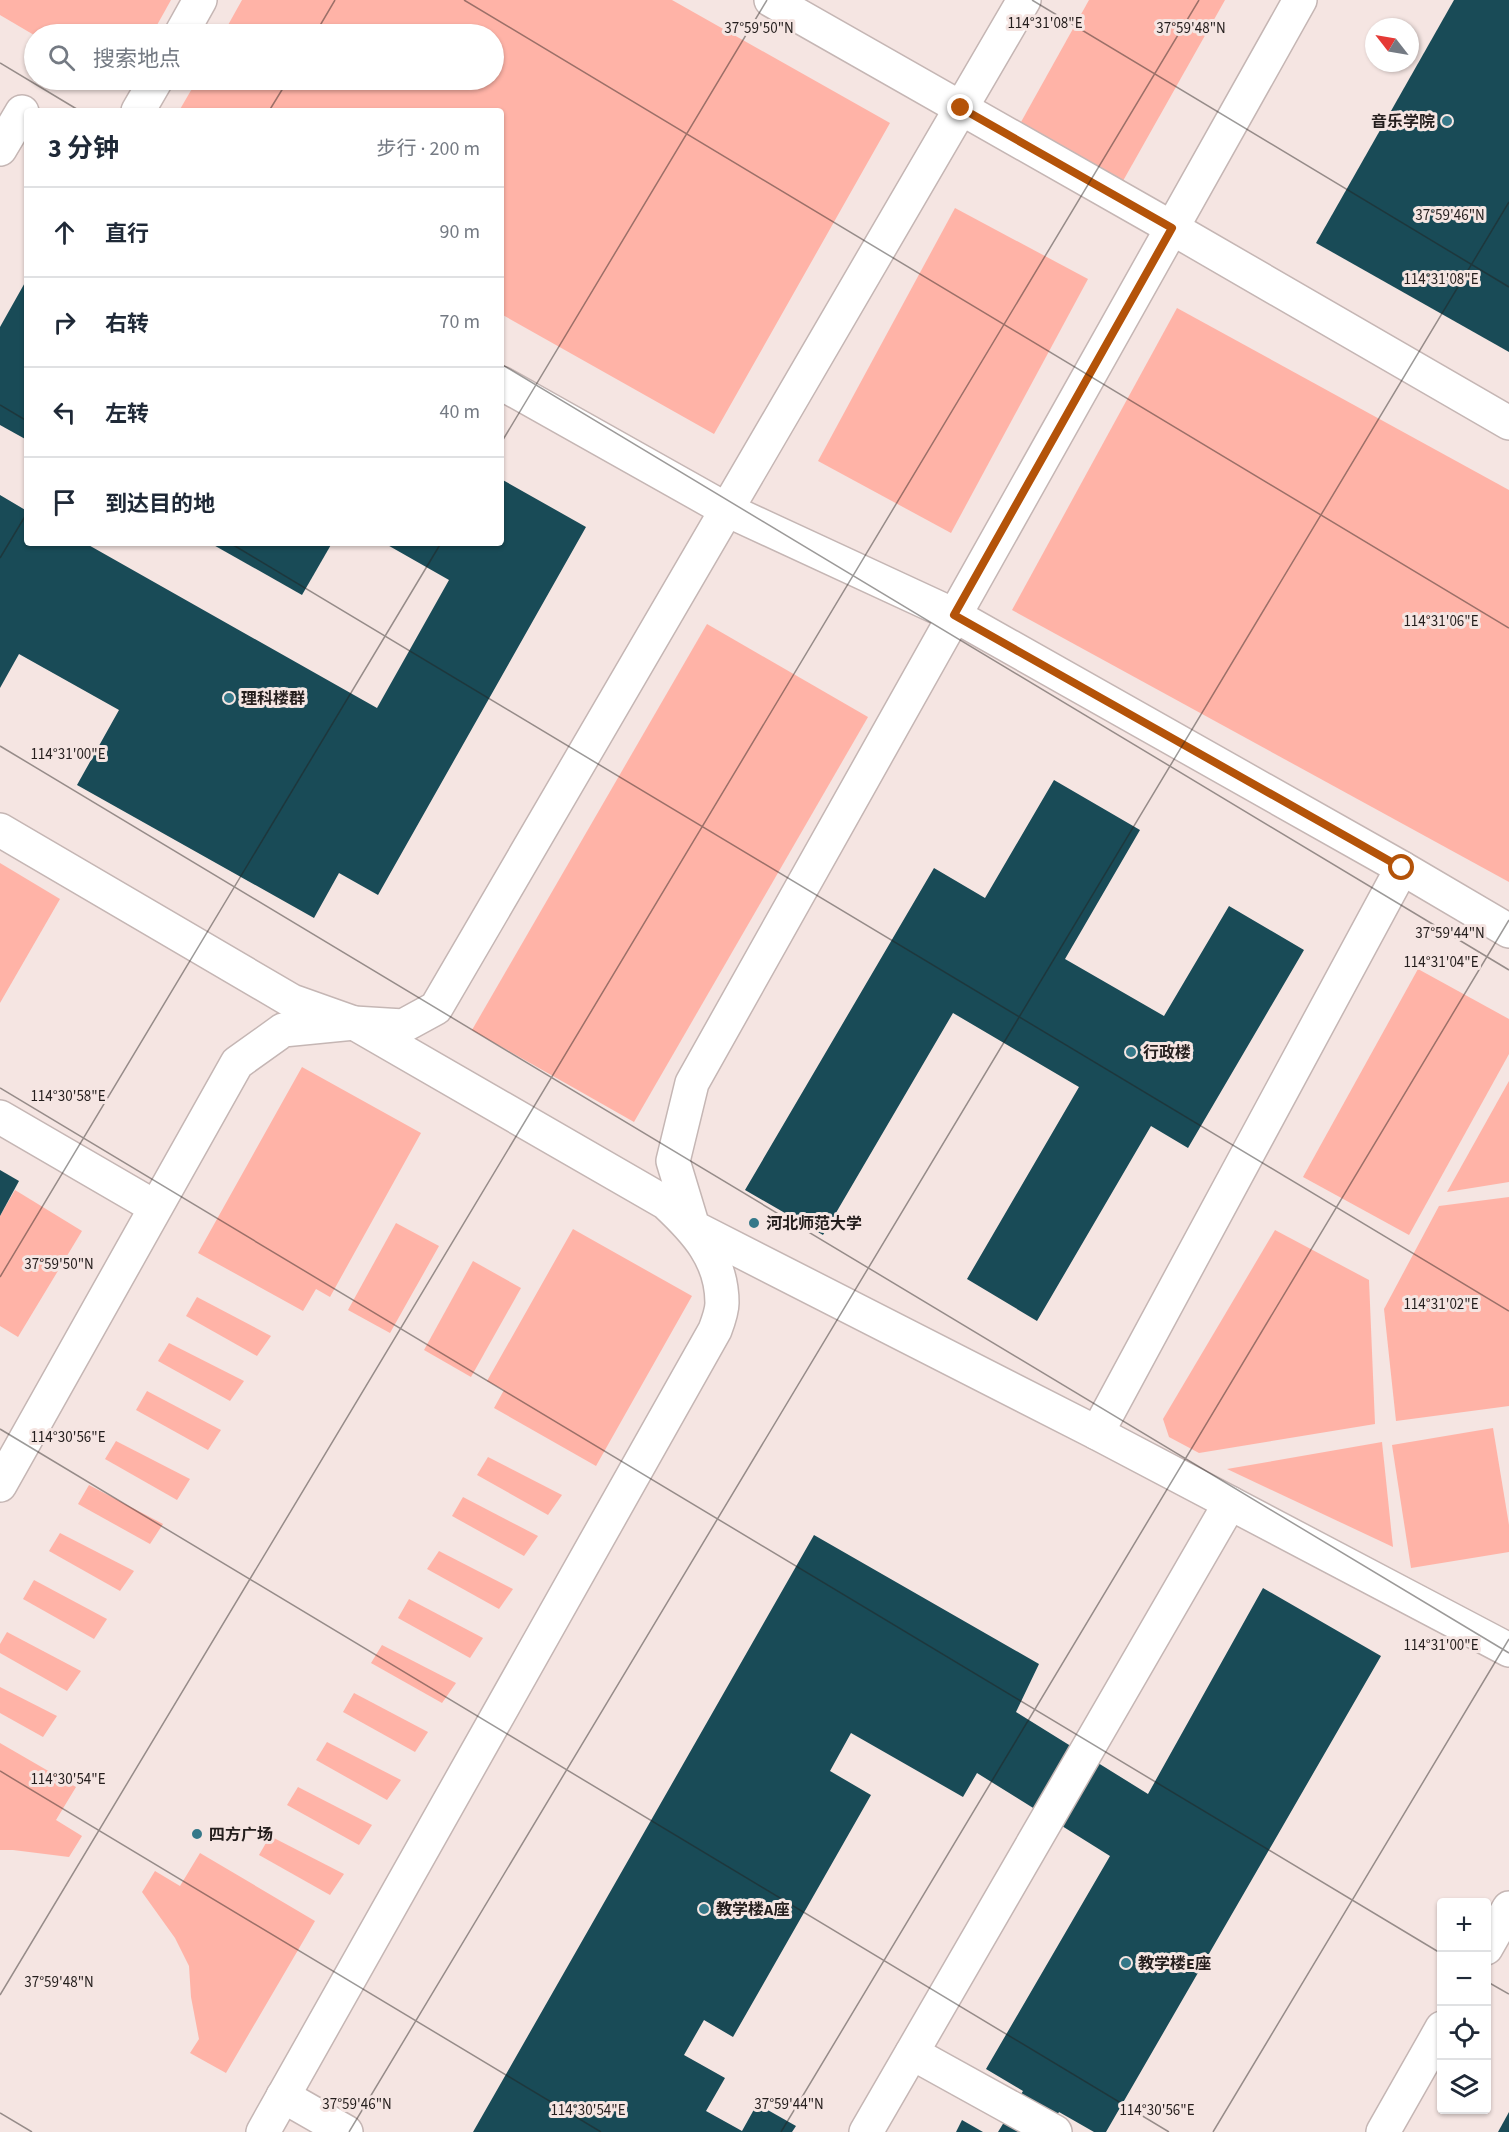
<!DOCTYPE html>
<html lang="zh">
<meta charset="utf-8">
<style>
body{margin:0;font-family:"Source Sans 3","Noto Sans SC",sans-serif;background:#f2f2f3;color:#1f2937}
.controls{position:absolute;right:18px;bottom:18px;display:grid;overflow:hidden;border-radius:6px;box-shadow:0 2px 4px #0004}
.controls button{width:54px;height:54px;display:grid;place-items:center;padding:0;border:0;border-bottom:2px solid #e0e1e3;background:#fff;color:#1f2937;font:30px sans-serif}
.compass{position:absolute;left:1365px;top:18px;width:54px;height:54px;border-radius:50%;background:#fff;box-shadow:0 2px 4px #0004;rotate:301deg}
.stop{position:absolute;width:18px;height:18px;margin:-14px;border:4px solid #b45309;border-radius:50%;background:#fff}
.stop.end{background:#b45309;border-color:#fff;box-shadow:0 2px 6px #0008}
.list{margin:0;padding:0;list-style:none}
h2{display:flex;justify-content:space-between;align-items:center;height:78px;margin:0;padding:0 24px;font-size:26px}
h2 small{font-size:20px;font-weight:400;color:#747a83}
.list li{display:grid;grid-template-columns:39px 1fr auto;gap:18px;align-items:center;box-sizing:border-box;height:90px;padding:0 24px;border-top:2px solid #e0e1e3}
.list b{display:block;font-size:22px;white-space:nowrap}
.list em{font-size:20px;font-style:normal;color:#747a83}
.icon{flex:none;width:33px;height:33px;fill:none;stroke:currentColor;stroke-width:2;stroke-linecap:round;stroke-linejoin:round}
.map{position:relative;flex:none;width:1509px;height:2132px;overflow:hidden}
.search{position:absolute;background:#fff;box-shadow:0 2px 4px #0004;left:24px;top:24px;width:480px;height:66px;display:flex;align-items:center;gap:15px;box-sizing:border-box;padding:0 21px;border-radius:33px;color:#747a83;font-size:22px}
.panel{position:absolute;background:#fff;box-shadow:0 2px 4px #0004;left:24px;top:108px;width:480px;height:438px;border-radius:6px}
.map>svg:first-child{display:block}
.green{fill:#ffb3a7}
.building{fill:#194b57}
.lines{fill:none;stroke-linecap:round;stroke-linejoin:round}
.minor-casing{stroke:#c5b6b4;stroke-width:36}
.minor{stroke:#fff;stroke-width:33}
.route{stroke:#b45309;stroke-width:8}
.ticks{fill:none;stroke:#241e1d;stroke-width:1.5;stroke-opacity:0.45}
.poi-dot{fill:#357889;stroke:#f5e5e2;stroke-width:2}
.labels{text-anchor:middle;stroke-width:6;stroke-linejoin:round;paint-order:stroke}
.poi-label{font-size:16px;font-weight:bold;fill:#241e1d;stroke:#f5e5e2;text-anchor:start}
.ticks-label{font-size:15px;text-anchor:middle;fill:#241e1d;stroke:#f5e5e2;stroke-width:6;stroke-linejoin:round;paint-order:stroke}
</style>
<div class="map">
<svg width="1509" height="2132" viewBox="0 0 1509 2132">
<rect width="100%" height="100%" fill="#f5e5e2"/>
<g class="green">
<path d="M0,0H171L152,34L34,35L0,15Z"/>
<path d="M242,0H672L890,123L714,434L501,314V111H179L197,80H494V34H223Z"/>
<path d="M1089,0H1225L1119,188L1016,131Z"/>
<path d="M955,208L1088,279L951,533L818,461Z"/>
<path d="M1177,308L1509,490V882L1012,610Z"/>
<path d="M707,624L868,717L634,1122L472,1030Z"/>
<path d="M0,863L60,899L0,1003Z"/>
<path d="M1418,969L1509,1019V1054L1409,1235L1303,1177Z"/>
<path d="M302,1067L421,1133L330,1297L316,1289L303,1311L198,1253Z"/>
<path d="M1509,1081V1182L1447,1192Z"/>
<path d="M15,1190L82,1231L18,1337L0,1326V1216Z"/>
<path d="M1509,1197V1406L1396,1421L1384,1309L1439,1206Z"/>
<path d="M396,1223L439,1246L390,1333L348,1310Z"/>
<path d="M573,1229L692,1296L596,1466L494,1408L504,1390L487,1381Z"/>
<path d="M1275,1230L1369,1280L1375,1424L1199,1453L1169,1437L1163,1419Z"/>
<path d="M473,1261L521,1288L471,1377L424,1350Z"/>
<path d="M197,1297L271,1336L257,1356L186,1316Z"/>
<path d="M169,1343L244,1381L230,1401L158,1361Z"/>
<path d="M147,1391L221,1430L208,1450L136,1410Z"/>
<path d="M1493,1428L1509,1525V1552L1411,1568L1392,1445Z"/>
<path d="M116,1441L190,1479L177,1500L105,1459Z"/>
<path d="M1382,1442L1393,1547L1227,1469Z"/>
<path d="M488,1457L562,1495L548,1515L477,1475Z"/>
<path d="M89,1485L163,1524L150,1544L78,1504Z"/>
<path d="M463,1497L538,1536L524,1556L452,1516Z"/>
<path d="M60,1533L134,1571L120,1591L49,1551Z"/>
<path d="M439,1551L513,1589L499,1609L427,1569Z"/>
<path d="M34,1580L107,1619L94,1639L23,1599Z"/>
<path d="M409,1599L483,1638L470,1658L398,1618Z"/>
<path d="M7,1632L81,1671L67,1691L0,1653V1644Z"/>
<path d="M382,1645L456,1683L442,1703L371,1663Z"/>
<path d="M0,1687L57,1716L43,1737L0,1713Z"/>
<path d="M354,1693L428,1732L415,1752L343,1712Z"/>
<path d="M327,1742L401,1780L387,1800L316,1760Z"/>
<path d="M0,1743L76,1787L56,1820L82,1836L69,1857L13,1850H0Z"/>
<path d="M298,1787L372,1825L359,1845L287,1805Z"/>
<path d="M270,1836L344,1874L330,1895L259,1855Z"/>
<path d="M200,1853L315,1921L226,2073L190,2053L199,2039L191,1997L189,1966L175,1938L142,1892L155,1871L180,1886Z"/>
</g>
<g class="building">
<path d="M1454,0H1509V352L1316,243Z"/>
<path d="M27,279V440L0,425V327Z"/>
<path d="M501,479L586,527L378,895L339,873L314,918L77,785L119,710L19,654L0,688V495L27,511V543H85L377,708L449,580L384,543H501Z"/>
<path d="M210,543H332L302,595Z"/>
<path d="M1054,780L1140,830L1065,959L1164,1016L1229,906L1304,950L1188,1148L1151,1126L1037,1321L967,1279L1079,1087L953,1013L823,1235L745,1190L934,868L985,898Z"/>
<path d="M0,1170L19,1181L0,1216Z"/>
<path d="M814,1535L1039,1664L1016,1712L1148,1794L1263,1588L1381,1656L1106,2132H1094L1059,2112L1047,2132H998L1023,2091L986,2069L1110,1856L977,1773L963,1797L851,1733L830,1771L871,1795L733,2037L704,2020L684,2055L725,2078L706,2111L742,2131L757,2104L796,2126L792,2132H473Z"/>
<path d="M1509,2112V2132H1498Z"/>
<path d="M962,2120L983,2132H956Z"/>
</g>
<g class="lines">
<g class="minor-casing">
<g id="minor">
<path d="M771,0L1172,228L1509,423"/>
<path d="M1300,0L692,1083L673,1161L693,1227L1097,1433L1509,1650"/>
<path d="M181,34L200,0"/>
<path d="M138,111L156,80"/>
<path d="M0,149L22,112"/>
<path d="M501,383L727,510L954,615L1402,868L1509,931"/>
<path d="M0,830L292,1001L354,1023L666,1203C696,1231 722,1259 722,1303C722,1311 718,1322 715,1330L263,2132"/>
<path d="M0,1117L155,1207"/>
<path d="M1097,1433L1402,868"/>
<path d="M0,1485L237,1063L283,1030L354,1023L403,1026L436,1008L1024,0"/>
<path d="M1486,1948L1509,1908"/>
<path d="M912,2053L1055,2132"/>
<path d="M283,2096L346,2132"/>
<path d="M866,2132L1230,1503"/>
<path d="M1383,2132L1442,2028"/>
</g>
</g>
<use href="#minor" class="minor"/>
</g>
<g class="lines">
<path class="route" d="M961,108L1172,228L954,615L1402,868"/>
</g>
<path class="ticks" d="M464,0L1509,628M1032,0L1509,287M315,34L335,0M0,63L80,111M269,111L288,80M501,364L1509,970M0,405L27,421M501,443L767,0M230,543L1509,1311M0,558L27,513M0,746L1509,1653M0,1088L1442,1954M0,1277L441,543M0,1429L1169,2132M0,1771L601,2132M1486,1981L1509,1994M0,1995L1199,0M0,2113L32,2132M349,2132L1509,202M781,2132L1509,920M1213,2132L1509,1639"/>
<g class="poi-dot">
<circle cx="1447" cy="121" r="6"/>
<circle cx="229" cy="698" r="6"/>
<circle cx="1131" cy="1052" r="6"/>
<circle cx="754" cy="1223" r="6"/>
<circle cx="197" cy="1834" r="6"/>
<circle cx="704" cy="1909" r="6"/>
<circle cx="1126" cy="1963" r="6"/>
</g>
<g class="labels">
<g class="poi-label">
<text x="1435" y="127" text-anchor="end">音乐学院</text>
<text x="241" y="704">理科楼群</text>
<text x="1143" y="1058">行政楼</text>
<text x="766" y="1229">河北师范大学</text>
<text x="209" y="1840">四方广场</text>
<text x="716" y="1915">教学楼A座</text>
<text x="1138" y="1969">教学楼E座</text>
</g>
</g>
<g class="ticks-label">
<text x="1045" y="28">114°31'08"E</text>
<text x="759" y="33">37°59'50"N</text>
<text x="1191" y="33">37°59'48"N</text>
<text x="1450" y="220">37°59'46"N</text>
<text x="1441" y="284">114°31'08"E</text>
<text x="1441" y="626">114°31'06"E</text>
<text x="68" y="759">114°31'00"E</text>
<text x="1450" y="938">37°59'44"N</text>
<text x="1441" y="967">114°31'04"E</text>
<text x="68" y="1101">114°30'58"E</text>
<text x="59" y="1269">37°59'50"N</text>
<text x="1441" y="1309">114°31'02"E</text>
<text x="68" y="1442">114°30'56"E</text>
<text x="1441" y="1650">114°31'00"E</text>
<text x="68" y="1784">114°30'54"E</text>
<text x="59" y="1987">37°59'48"N</text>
<text x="357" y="2109">37°59'46"N</text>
<text x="789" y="2109">37°59'44"N</text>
<text x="588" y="2115">114°30'54"E</text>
<text x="1157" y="2115">114°30'56"E</text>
</g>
</svg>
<div class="controls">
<button>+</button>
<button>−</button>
<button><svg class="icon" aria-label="locate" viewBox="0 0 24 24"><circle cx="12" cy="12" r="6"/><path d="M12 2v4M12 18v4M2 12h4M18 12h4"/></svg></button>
<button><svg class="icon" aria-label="layers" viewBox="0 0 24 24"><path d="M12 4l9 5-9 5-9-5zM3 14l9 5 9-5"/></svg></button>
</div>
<svg class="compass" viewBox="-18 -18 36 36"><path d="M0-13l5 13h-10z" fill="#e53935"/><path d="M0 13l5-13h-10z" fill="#747a83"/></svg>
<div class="stop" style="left:1402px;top:868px"></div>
<div class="stop end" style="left:961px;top:108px"></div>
<div class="search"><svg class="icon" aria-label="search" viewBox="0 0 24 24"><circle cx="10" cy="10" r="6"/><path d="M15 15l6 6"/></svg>搜索地点</div>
<section class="panel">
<h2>3 分钟<small>步行 · 200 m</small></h2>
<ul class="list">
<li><svg class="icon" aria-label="ahead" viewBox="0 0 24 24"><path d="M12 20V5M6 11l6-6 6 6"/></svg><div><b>直行</b></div><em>90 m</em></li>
<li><svg class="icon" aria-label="right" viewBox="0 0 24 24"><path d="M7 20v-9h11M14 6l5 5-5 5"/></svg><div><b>右转</b></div><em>70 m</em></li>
<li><svg class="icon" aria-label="left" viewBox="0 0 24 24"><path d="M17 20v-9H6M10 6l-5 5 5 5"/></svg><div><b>左转</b></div><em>40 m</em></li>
<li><svg class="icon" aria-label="arrive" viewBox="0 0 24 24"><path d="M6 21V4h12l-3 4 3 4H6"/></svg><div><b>到达目的地</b></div></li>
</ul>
</section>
</div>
